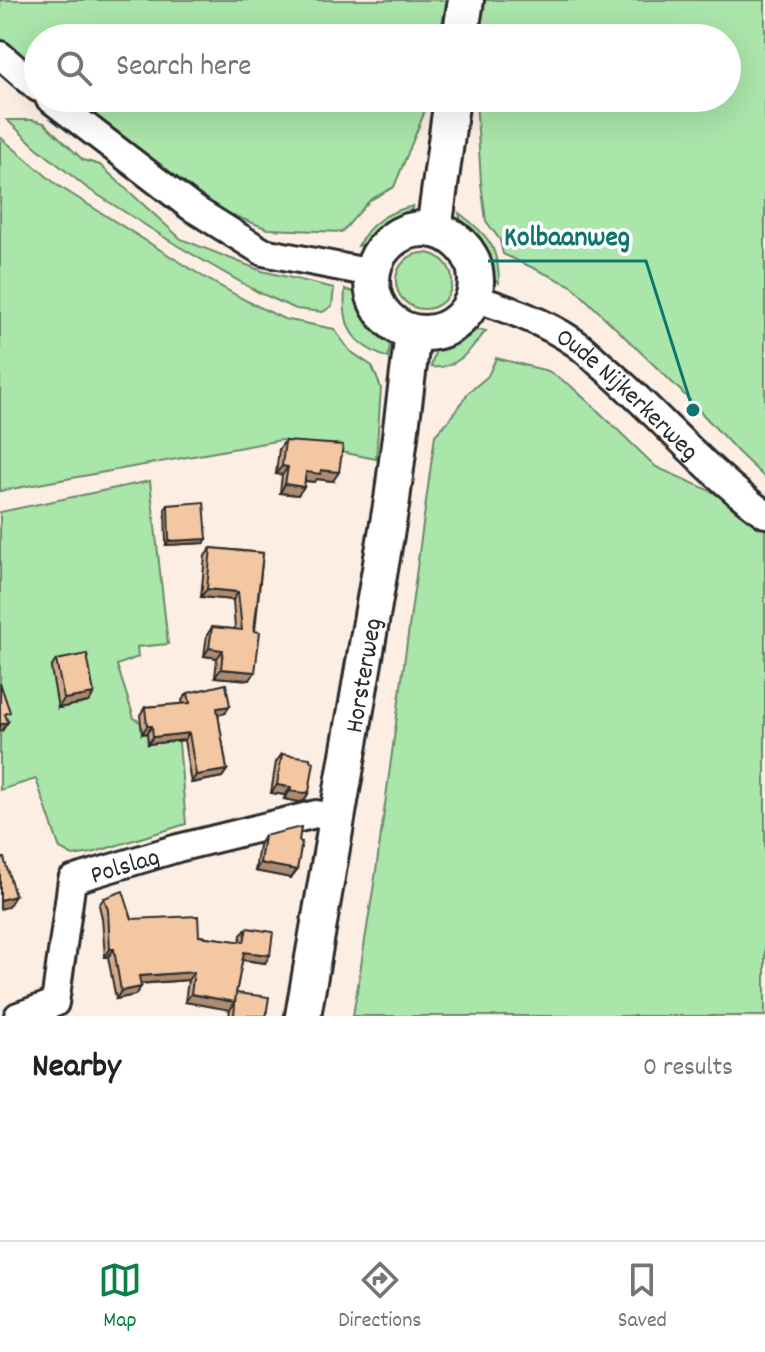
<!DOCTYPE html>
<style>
body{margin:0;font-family:Dekko,sans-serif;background:#f2f2f2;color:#202124}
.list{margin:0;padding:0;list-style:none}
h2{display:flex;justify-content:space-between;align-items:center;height:104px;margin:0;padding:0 32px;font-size:34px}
h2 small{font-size:26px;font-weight:400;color:#757577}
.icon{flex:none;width:44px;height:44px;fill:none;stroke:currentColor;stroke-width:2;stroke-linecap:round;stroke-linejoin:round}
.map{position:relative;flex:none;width:765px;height:1016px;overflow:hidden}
.search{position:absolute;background:#fff;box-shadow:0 8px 32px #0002;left:24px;right:24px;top:24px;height:88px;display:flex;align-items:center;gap:20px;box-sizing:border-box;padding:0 28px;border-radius:44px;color:#757577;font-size:30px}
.sheet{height:224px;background:#fff}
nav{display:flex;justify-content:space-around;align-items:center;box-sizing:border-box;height:112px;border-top:2px solid #e0e0e0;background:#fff;font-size:22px;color:#757577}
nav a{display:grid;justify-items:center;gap:4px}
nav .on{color:#0b8043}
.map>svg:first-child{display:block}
.green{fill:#aae5aa;stroke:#6a886a;stroke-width:2}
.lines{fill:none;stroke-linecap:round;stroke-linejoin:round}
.minor-casing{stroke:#2b2b2b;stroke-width:32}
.major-casing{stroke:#2b2b2b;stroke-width:40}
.minor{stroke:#fff;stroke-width:26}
.major{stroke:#fff;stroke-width:34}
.wall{fill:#d2ab8c;stroke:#2b2b2b;stroke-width:2}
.shaded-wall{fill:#ab8b72;stroke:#2b2b2b;stroke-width:2}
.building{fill:#f4c7a3;stroke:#2b2b2b;stroke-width:2}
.labels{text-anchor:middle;stroke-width:7;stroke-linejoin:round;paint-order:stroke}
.street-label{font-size:26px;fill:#2b2b2b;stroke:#fff}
.leader{fill:none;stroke:#0f766e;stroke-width:3}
.callout-dot{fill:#0f766e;stroke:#fff;stroke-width:3}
.callout-label{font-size:28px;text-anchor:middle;font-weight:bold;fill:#0f766e;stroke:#fff;stroke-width:7;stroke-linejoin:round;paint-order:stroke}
</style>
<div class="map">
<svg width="765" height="1016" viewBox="0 0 765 1016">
<rect width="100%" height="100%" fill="#fceee3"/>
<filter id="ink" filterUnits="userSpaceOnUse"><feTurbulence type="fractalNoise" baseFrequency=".0125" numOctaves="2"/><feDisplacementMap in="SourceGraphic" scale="16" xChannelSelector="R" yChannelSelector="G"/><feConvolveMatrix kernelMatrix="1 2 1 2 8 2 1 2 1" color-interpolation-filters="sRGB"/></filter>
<g filter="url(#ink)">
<g class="green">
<path d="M0,0H447L439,38H38V70L0,38Z"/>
<path d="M478,0H765V478L738,452L681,391L572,286L503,254L500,240L486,221L481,183L476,98H727V38H474Z"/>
<path d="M68,98H427L423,116L394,187L370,200L342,232L268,229L202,203Z"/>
<path d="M7,120H33L44,123L83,160L100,165L181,239L262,271L334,288L332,306L323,312L296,309L258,292L178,246L87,188L36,147Z"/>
<path d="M0,137L57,185L202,276L247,301L284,319L334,329L350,351L372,366L381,388L376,459L281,440L0,491Z"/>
<path d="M413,206C401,231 386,243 358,246C370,222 388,212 413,206Z"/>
<path d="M459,213C487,234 499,247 499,283C476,268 464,240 459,213Z"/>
<circle cx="424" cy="281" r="28"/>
<path d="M345,289L358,294L371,308L390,346L388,358C351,344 342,327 345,289Z"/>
<path d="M482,330L486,331C470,349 458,370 431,367C439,332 448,331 482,330Z"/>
<path d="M496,358L548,371L571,386L597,410L656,467L713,492L765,529V1016H353L376,871L435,435L450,419L468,393L488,376Z"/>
<path d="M150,481L168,644L137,647L138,657L117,665L134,718L147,726L177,720L186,824L92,853L73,856L60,849L36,779L0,790V512Z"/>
</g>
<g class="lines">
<g class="minor-casing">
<g id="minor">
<path d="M0,55L38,88"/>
<path d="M49,98L191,207L263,252L372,273"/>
<path id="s1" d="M474,298C508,309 545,322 574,342C586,350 596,361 607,370C661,417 707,472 765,514"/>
<path id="s2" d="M18,1016L55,1003L72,880L178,848L316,814L337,817"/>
</g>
</g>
<g class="major-casing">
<g id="major">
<path d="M460,38L466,0"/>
<circle cx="424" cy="281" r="52"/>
<path d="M434,230L452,98"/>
<path id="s3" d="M303,1016L392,500L413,333"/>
</g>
</g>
<use href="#minor" class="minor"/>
<use href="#major" class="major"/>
</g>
<g class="wall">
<path d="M285,441L333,481L317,479L314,482L305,481L298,495L280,493L282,475L276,474L279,449Z"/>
<path d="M168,505L204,543L166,545L165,509Z"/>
<path d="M211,548L263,553L250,680L215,677L217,658L204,656L207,635L212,627L235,629L233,600L201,597L205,556Z"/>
<path d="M56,660L94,694L88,702L58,708L51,668Z"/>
<path d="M188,693L225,713L218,715L227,770L222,777L191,783L184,740L148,744L147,733L142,734L140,715L145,707L183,704L182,700Z"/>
<path d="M282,754L309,792L304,801L299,802L284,799L285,795L271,793L276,762Z"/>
<path d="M264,836L299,841L291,878L255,871L259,845Z"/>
<path d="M104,898L132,919L199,936L240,942L241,935L247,928L265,963L242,960L236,993L266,1016H229L230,1009L185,1002L188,980L140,984L135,995L116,999L108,957H105L102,918L99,905Z"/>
</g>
<g class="shaded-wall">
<path d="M282,466L288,467L282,475L276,474Z"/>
<path d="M321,470L339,472L333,481L317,479L314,482L300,480L306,472Z"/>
<path d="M285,484L304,487L298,495L280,493Z"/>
<path d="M207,539L204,543L166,545L169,541Z"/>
<path d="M207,589L238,592L233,600L201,597Z"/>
<path d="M209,648L223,650L217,658L204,656Z"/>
<path d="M221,669L255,672L250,680L215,677Z"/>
<path d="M94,694L88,702L58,708L64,699Z"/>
<path d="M230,706L225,713L212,716L217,708Z"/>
<path d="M8,722L2,731H0V725Z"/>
<path d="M147,726H152L147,733L142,734Z"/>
<path d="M189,733L184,740L148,744L153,737Z"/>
<path d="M227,770L222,777L191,783L196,775Z"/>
<path d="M277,785L291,787L285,795L271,793Z"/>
<path d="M290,791L309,792L304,801L299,802L284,799Z"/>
<path d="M260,863L297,870L291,878L255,871Z"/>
<path d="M15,896L8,907L0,909V900Z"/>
<path d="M110,949H114L108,957H105Z"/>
<path d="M244,952L270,955L265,963L238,959Z"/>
<path d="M194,972L188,980L134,984L139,976Z"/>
<path d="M141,987L135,995L116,999L121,991Z"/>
<path d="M191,994L235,1002L230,1010L185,1002Z"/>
</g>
<g class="building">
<path d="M285,441L343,445L339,472L321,470L320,474L306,472L304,487L285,484L288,467L282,466Z"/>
<path d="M204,502L207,539L169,541L168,505Z"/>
<path d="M211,548L263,553L254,631L260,632L255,672L221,669L223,650L209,648L212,627L242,630L238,592L207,589Z"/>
<path d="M87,654L94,694L64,699L56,660Z"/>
<path d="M0,683L10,712L5,714L8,722L0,725Z"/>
<path d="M226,684L230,706L217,708L227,770L196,775L189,733L153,737L152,726H147L145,707L190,703L188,693Z"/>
<path d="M282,754L310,758V761L314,762L309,792L305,793L290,791L291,787L277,785Z"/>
<path d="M301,827L299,841L302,842L297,870L260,863L264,836Z"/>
<path d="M4,858L15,896L0,900V859Z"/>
<path d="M123,891L132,919L198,916L199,936L244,942L247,928L273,932L270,955L244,952L236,993L269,997L266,1016H234L236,993L235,1002L191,994L194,972L139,976L141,987L121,991L114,949H110L108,910L104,898Z"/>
</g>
</g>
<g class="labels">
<g class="street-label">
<text dy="9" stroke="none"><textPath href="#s1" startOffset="184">Oude Nijkerkerweg</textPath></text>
<text dy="9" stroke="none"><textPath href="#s3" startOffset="346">Horsterweg</textPath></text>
<text dy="9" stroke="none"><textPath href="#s2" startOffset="218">Polslag</textPath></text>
</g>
</g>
<path class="leader" d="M693 410L646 261H488"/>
<circle class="callout-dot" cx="693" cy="410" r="8"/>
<g class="callout-label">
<text x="567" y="245">Kolbaanweg</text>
</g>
</svg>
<div class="search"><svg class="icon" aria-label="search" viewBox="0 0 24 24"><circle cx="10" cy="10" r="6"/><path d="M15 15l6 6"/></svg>Search here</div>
</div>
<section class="sheet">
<h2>Nearby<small>0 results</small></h2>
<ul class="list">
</ul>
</section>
<nav>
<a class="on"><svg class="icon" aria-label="map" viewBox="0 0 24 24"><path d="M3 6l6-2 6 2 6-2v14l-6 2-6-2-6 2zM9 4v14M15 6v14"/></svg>Map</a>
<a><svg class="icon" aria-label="directions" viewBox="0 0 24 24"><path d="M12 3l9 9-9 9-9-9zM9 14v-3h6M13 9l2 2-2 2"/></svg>Directions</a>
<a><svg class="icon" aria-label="saved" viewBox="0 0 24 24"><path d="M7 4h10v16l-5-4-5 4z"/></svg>Saved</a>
</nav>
